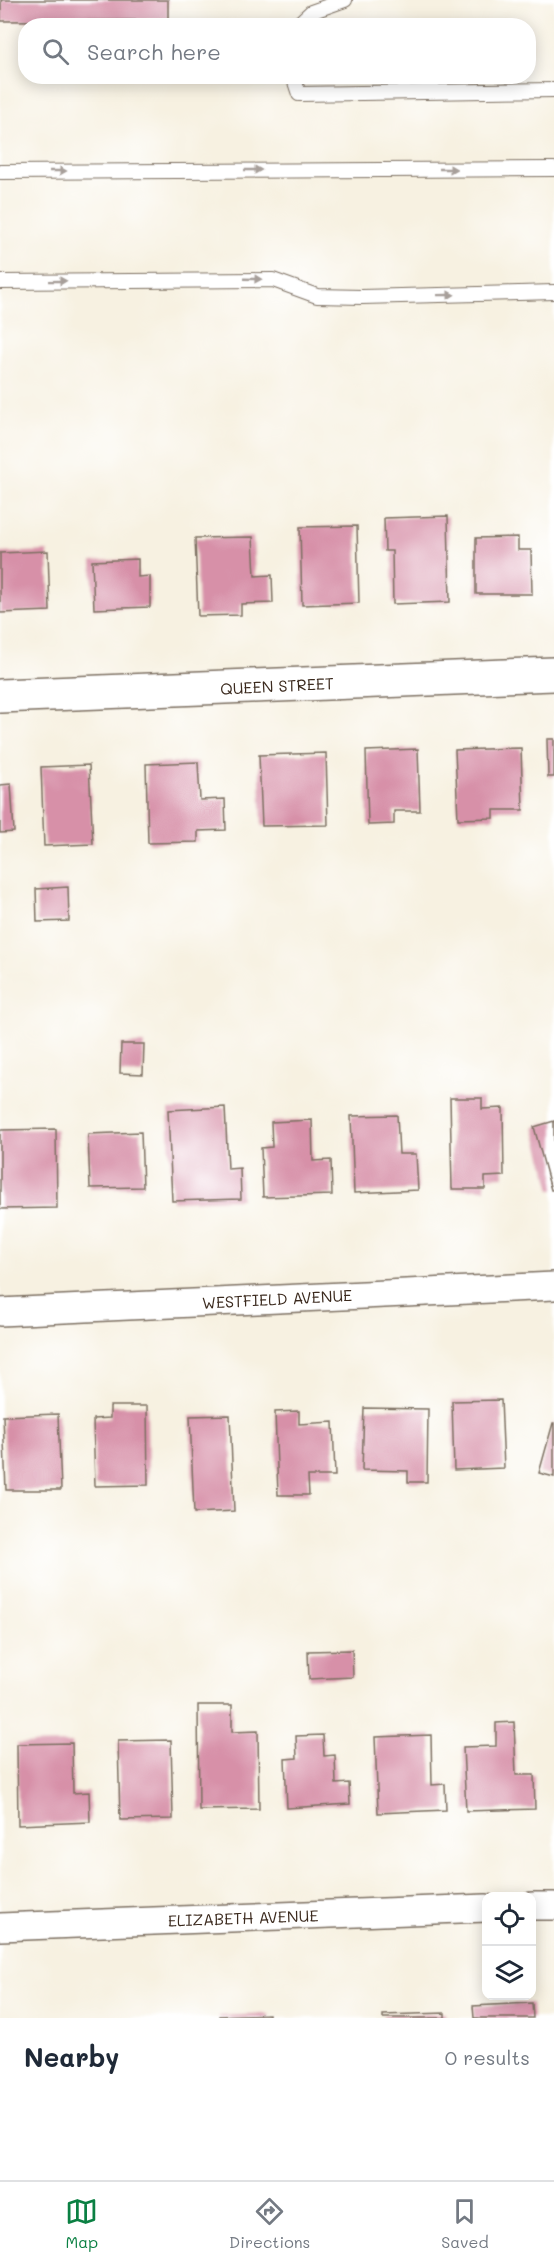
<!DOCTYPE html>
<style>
body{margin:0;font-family:Mali,sans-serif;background:#f6f6f7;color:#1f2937}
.controls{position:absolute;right:18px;bottom:18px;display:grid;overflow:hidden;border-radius:12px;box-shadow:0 3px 15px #0003}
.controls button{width:54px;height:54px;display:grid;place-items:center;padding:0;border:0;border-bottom:2px solid #e0e1e3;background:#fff;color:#1f2937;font:30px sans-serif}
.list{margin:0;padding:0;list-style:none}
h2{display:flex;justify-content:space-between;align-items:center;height:78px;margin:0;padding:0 24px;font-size:26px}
h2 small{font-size:20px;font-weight:400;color:#747a83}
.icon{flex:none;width:33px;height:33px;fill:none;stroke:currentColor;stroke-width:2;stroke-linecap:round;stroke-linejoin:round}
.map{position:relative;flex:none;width:554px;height:2018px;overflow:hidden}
.search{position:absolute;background:#fff;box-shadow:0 3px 15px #0003;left:18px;right:18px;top:18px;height:66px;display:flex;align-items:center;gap:15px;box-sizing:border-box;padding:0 21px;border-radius:24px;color:#747a83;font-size:22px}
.sheet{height:162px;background:#fff}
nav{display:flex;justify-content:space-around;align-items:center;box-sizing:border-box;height:84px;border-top:2px solid #e0e1e3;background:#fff;font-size:16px;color:#747a83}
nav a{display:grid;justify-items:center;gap:3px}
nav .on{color:#0b8043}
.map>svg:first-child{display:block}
.building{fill:#d790a8}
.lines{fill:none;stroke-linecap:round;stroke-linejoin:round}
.service-casing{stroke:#7d7062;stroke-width:16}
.minor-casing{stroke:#7d7062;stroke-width:30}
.tertiary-casing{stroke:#7d7062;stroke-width:36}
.service{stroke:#fff;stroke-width:14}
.minor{stroke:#fff;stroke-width:27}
.tertiary{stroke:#fff;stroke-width:33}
.oneway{fill:#a79f9a}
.labels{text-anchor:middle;stroke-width:4.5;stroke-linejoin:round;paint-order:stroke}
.street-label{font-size:16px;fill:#3b2a1e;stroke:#fff}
</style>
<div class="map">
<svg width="554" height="2018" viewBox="0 0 554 2018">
<rect width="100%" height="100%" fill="#fff"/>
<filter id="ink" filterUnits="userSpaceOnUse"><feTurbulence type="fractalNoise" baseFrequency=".0167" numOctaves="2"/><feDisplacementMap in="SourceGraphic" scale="12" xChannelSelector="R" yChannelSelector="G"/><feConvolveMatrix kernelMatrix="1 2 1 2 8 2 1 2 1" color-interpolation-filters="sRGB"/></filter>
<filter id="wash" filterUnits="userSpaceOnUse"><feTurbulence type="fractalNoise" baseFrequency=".008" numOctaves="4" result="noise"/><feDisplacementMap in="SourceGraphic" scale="24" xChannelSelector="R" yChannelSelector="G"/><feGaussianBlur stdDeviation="1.35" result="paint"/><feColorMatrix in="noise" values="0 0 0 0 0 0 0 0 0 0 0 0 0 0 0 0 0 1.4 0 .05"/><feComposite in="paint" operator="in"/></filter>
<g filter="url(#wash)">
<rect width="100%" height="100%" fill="#f7f1e1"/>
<g id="blocks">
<g class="building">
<path d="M1,0H168V20L1,21Z"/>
<path d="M448,516L450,602L393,604L392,551H385L384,518Z"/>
<path d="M357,526L359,603L302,605L300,527Z"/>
<path d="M253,537L255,576L272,575L273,603L241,604V615L198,616L195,538Z"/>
<path d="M518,537V550H531L532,594H476V538Z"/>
<path d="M48,551L50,611L0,613V553Z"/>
<path d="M138,559V577L150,576V607L94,609L92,561Z"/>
<path d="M547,739H554V777H548Z"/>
<path d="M521,748L523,810H494V818L458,819L455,750Z"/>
<path d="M418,749L420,811H394V824L368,825L366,751Z"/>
<path d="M326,753L328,825L262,826L259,755Z"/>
<path d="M198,762L200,800L225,799L226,830L198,831V842L148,843L146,764Z"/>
<path d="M89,765L93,844L44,846L41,767Z"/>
<path d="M11,784L14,832L0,833V785Z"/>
<path d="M68,887L69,921L37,922L36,889Z"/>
<path d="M121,1044H144L143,1074L120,1073Z"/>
<path d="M450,1098H482V1109L503,1108L504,1176L485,1177V1189H452Z"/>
<path d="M225,1107L228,1169L240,1168L241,1199L172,1201L168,1110Z"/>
<path d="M397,1115L399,1154H416L418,1190L354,1193L351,1116Z"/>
<path d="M312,1120L313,1161L331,1160L332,1195L263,1197L261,1148L272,1147L271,1122Z"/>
<path d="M554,1121V1190H551L534,1127Z"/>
<path d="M56,1129L57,1208L0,1209V1130Z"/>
<path d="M141,1132L143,1187L90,1188L88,1134Z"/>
<path d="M501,1400L504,1468L454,1470L452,1401Z"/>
<path d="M110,1406H147L148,1485L95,1486L93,1419L110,1418Z"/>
<path d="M364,1408L428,1409L427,1482H408V1471L362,1470Z"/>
<path d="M299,1411V1424L333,1422L335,1476H308L309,1495H278L275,1412Z"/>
<path d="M58,1414L61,1490H6L3,1416Z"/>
<path d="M230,1415L234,1511L194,1513L190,1416Z"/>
<path d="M553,1423H554V1477L539,1473Z"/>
<path d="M352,1650L353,1677L309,1679L308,1651Z"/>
<path d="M198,1705H232V1732L258,1731L259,1809L199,1810Z"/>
<path d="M514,1722L516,1775H534L535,1809L466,1811L463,1747L496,1746V1723Z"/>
<path d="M323,1735L324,1756L335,1755L336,1784L349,1783L350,1804L287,1808L285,1759L297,1758L296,1736Z"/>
<path d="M431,1735L432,1785L445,1784L446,1810L378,1813L375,1737Z"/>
<path d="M171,1740L173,1819L120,1820L118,1741Z"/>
<path d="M72,1743L73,1793L89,1792L90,1822L18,1825L17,1744Z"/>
<path d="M532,2003L533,2018H474L473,2006Z"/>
<path d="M445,2013V2018H383V2015Z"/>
<path d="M269,2014V2018H219V2016Z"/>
</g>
</g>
</g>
<g filter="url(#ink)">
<use href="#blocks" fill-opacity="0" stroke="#7d7062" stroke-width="1.5"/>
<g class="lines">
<g class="service-casing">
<g id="service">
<path d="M296,26L311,12L345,0"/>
<path d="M293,76L299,94L554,90"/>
<path d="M0,172L554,169"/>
<path d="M0,282L273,280L317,296L362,297L554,292"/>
</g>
</g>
<g class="minor-casing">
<g id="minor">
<path d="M0,1312L554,1286"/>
<path d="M532,1906H554"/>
<path d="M0,1927L486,1908"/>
</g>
</g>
<g class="tertiary-casing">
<path id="tertiary" d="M0,696L554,674"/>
</g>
<use href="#service" class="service"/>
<use href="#minor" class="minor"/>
<use href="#tertiary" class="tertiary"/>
</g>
<defs><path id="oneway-solid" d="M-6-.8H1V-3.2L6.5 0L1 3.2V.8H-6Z" transform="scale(1.5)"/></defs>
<g class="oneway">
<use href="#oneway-solid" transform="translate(448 169)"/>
<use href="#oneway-solid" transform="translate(253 170)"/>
<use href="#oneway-solid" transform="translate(58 171)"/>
<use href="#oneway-solid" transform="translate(253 279) rotate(2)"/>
<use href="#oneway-solid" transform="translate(58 281) rotate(-1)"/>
<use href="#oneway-solid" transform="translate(446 295) rotate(-1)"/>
</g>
</g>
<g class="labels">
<g class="street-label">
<text transform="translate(277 686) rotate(-3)" y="6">QUEEN STREET</text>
<text transform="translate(277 1299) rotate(-3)" y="6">WESTFIELD AVENUE</text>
<text transform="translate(243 1918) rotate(-2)" y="6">ELIZABETH AVENUE</text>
</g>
</g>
</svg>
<div class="controls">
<button><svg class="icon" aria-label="locate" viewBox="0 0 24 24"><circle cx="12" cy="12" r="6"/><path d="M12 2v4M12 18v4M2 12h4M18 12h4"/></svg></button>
<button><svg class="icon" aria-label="layers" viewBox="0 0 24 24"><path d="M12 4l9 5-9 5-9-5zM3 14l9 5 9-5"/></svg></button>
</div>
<div class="search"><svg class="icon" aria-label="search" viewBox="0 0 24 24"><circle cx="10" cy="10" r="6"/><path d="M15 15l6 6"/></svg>Search here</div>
</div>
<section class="sheet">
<h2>Nearby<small>0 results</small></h2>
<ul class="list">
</ul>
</section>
<nav>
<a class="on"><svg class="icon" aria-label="map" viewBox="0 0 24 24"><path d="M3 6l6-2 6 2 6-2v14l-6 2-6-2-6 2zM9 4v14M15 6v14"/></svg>Map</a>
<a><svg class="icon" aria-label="directions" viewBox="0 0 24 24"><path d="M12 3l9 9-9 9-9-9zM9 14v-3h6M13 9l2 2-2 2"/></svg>Directions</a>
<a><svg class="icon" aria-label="saved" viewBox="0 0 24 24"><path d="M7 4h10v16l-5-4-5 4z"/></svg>Saved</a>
</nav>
